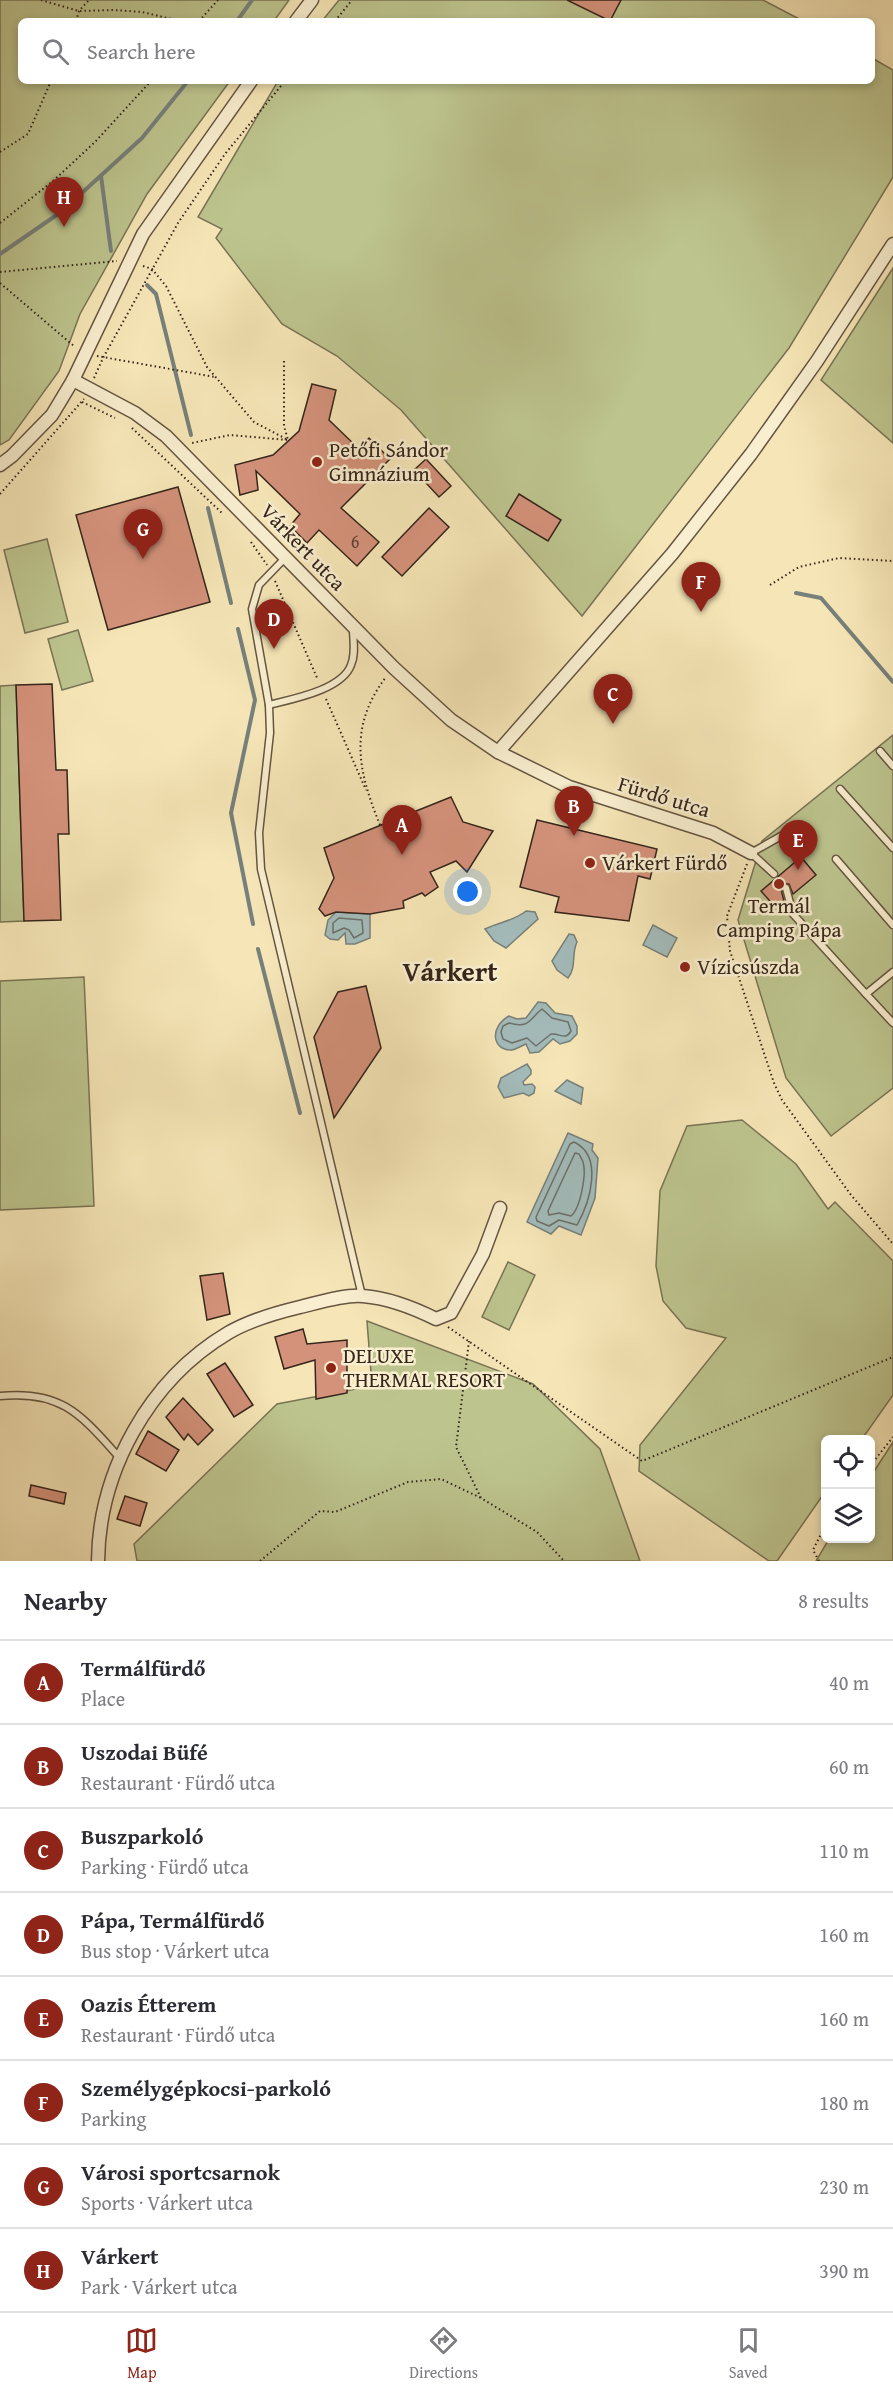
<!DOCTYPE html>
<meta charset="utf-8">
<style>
body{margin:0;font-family:"Gentium Book Plus",serif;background:#f2f2f3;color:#2b2b33}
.controls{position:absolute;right:18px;bottom:18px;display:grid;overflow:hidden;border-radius:9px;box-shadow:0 3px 9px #0003}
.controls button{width:54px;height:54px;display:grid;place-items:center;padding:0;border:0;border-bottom:2px solid #e1e1e2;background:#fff;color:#2b2b33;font:30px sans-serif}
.you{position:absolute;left:468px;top:892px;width:21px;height:21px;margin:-15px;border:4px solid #fff;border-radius:50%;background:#1a73e8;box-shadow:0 0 0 9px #1a73e833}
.badge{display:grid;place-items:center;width:39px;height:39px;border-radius:50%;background:#8f2418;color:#fff;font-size:20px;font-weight:700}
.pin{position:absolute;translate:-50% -50px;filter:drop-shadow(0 2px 3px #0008)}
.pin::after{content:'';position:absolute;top:32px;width:21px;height:18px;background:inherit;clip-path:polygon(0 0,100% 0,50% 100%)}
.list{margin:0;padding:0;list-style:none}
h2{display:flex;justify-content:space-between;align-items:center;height:78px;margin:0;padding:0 24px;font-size:26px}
h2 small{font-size:20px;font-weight:400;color:#7c7c81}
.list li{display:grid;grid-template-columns:39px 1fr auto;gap:18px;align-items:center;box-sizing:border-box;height:84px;padding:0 24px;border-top:2px solid #e1e1e2}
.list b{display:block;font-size:22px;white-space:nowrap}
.list p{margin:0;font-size:20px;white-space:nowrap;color:#7c7c81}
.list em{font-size:20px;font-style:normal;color:#7c7c81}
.icon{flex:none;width:33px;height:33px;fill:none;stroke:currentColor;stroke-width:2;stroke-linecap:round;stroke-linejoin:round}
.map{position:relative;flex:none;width:893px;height:1561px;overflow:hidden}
.search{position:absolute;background:#fff;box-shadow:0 3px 9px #0003;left:18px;right:18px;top:18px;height:66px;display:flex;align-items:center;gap:15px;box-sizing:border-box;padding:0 21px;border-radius:9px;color:#7c7c81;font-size:22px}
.sheet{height:750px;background:#fff}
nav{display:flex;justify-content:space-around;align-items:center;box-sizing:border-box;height:84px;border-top:2px solid #e1e1e2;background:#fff;font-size:16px;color:#7c7c81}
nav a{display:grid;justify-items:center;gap:3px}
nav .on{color:#8f2418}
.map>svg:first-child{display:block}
.green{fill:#bdc48e;stroke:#797454;stroke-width:1.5}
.water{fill:#a3bcbb;stroke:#77807b;stroke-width:1.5}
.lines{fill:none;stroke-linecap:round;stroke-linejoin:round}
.shore{stroke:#6c706a;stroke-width:1.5}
.stream{stroke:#77807b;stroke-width:4}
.building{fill:#d4927b;stroke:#35251a;stroke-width:1.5}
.lane-casing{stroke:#655541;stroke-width:9}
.street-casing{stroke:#655541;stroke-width:15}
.path{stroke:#35251a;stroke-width:2;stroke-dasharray:1.5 3;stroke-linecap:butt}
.lane{stroke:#f9efd0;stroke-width:6}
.street{stroke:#f9efd0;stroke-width:12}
.poi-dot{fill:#8f2418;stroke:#f9efd0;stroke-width:2}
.labels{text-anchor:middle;stroke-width:5;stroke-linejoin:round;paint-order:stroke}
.number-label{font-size:18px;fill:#5d4032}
.poi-label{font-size:21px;fill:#35251a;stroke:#f9efd0;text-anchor:start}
.street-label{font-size:21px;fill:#35251a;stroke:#f9efd0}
.district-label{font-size:27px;font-weight:bold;fill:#35251a;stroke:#f9efd0}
</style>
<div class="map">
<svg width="893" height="1561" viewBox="0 0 893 1561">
<rect width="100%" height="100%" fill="#f6e6b7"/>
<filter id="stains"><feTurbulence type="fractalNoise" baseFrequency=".00333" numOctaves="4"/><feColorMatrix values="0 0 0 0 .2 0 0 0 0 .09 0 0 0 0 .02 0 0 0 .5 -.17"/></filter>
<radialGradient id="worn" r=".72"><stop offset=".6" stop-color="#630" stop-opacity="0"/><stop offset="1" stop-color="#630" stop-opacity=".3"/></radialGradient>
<g class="green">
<path d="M0,0H289L274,21H21V81H230L147,194L80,314L59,371L9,440L0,445Z"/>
<path d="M339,0H763L803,21H322Z"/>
<path d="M872,58L893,70V177L789,348L582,616L401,410L337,356L282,324L216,238L222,229L198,217L278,81H872Z"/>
<path d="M893,268V443L821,380Z"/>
<path d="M47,539L68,622L25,633L4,550Z"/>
<path d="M78,630L93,681L62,690L48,639Z"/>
<path d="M16,685L24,921L0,922V686Z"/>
<path d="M893,735V1088L831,1136L786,1078L738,920L762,841Z"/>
<path d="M84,977L94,1206L0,1210V981Z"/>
<path d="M742,1120L796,1164L828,1209L835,1202L893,1261V1395L862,1439L826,1440L825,1492L777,1561H769L639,1471L640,1445L726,1338L686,1328L663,1301L656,1266L660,1191L687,1126Z"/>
<path d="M508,1262L535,1275L509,1330L482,1317Z"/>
<path d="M367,1321L533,1384L600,1449L640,1561H137L134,1544L277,1404L372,1386Z"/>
<path d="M893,1442V1561H816L829,1539L870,1538L871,1476Z"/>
</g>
<g class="water">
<path d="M526,911L535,912L538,919L506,948L494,941L485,929C499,922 514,921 526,911Z"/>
<path d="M336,912L370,914V938L355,944H346L345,933L338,940L330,939L325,935L328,920Z"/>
<path d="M653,925L677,938L667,957L643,945Z"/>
<path d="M569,934L574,935L577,942C571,954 577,967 568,978L557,970L552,961Z"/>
<path d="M538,1002L546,1003L555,1013L572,1016L577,1026V1034L570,1041L560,1044L553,1039L539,1052L530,1053L526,1044C521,1046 517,1049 512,1050C492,1051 489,1027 509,1016L517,1019L526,1018Z"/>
<path d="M527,1064L531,1070V1074L523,1082L524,1085L532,1084L535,1087L534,1093L529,1096L523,1093L504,1098L498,1087L501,1078Z"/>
<path d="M567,1080L583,1088L581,1104L555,1091Z"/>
<path d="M568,1133L593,1144L592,1150L598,1158L595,1198L581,1235L559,1226L551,1234L527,1222Z"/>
</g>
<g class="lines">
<g class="shore">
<path d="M339,918L362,920L363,933L354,938L349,930L344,928L333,933V923Z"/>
<path d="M542,1009L552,1018L568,1022L571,1031C565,1041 560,1033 551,1034L536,1046L527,1038L512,1043L503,1039L501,1032L503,1026L509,1023C530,1029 529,1019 542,1009Z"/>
<path d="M574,1142C604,1156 590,1202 577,1225L559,1220L549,1226L537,1221L536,1217L570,1144Z"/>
<path d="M575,1153L579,1154C580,1156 582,1159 583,1162C587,1174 580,1209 571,1216L559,1213L549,1215L548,1211Z"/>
</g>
<g class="stream">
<path d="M237,21L252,0"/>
<path d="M101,176L111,251"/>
<path d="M0,254L61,212L142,138L188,81"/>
<path d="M147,285L156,294L191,435"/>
<path d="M208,508L231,603"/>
<path d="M796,593L821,598L893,682"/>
<path d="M238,629L255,700L231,813L253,924"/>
<path d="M258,949L300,1113"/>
</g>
</g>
<g class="building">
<path d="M567,0H621L610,21Z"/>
<path d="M312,384L336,390L329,420L359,449L369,438L390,459L341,508L379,542L357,566L319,530L307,543L290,526L300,514L256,471L258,490L240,495L235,465L273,455L299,431Z"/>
<path d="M426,459L451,486L439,497L414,470Z"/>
<path d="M178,487L210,602L108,630L76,515Z"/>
<path d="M519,494L561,520L548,541L506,516Z"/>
<path d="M429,508L449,527L402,576L382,557Z"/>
<path d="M52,684L56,770H67L69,834H58L61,920L24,921L16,685Z"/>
<path d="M451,797L463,822L493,831L467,872L456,861L430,872L438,887L425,896L422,893L403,901L404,908L370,914L336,912L325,916L319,909L334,878L324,848Z"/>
<path d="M537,820L657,849L650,879L638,876L629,921L555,912L559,897L520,887Z"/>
<path d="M801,857L816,875L793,894L789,884H783L781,889L784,901L776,908L761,891Z"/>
<path d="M366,986L381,1048L334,1118L314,1037L338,992Z"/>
<path d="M223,1273L230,1314L207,1320L200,1276Z"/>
<path d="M303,1329L307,1344L347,1340V1393L316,1399L315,1360L284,1369L275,1337Z"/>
<path d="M225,1363L253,1405L234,1417L207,1374Z"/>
<path d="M183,1398L213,1430L198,1445L188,1434L184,1440L166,1417Z"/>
<path d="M148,1431L179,1450L166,1471L136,1454Z"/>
<path d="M31,1485L66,1493L64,1504L29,1496Z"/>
<path d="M125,1496L147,1503L140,1526L117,1519Z"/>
</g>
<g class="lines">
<g class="lane-casing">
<g id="lane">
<path d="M286,557L259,585L252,609L269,705L270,733L259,833L261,869L362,1296"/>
<path d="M269,705C292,699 342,690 351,665C356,654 353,640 353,628"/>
<path d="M880,751L893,766"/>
<path d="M840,789L893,848"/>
<path d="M836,859L893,925"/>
<path d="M774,874L751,853L797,827"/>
<path d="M786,888L793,914L866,994L893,972"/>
<path d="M866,994L893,1023"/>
<path d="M0,1396C62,1390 81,1415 119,1457"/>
</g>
</g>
<g class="street-casing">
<g id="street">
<path d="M296,21L312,0"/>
<path d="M73,380L135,413L166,436L394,668L451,720L498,752L569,787L713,833L751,853"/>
<path d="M0,465L12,456L52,415L73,380L143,234L251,81"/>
<path d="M498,752L672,554L751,454L817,361L893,244"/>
<path d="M98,1561C99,1471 149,1380 228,1333C250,1320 275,1313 300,1307C317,1303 345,1294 363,1296C388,1298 414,1308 436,1319L451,1313L483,1254L500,1208"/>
</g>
</g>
<g class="path">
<path d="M41,0L79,11L114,10L142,12L180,21"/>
<path d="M76,21L79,11L89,0"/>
<path d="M199,21L218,0"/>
<path d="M335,21L352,0"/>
<path d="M0,152L28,134L51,81"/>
<path d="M0,223L53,181L95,142L151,81"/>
<path d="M143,266L152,269L166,286L207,367L254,422L288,440L230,435L192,443"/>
<path d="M0,272L117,261"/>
<path d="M0,283L75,347"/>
<path d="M97,356L215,377"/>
<path d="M284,361V426L288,440"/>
<path d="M94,378L103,358L178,223L225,154L285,81"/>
<path d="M82,402L115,418"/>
<path d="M132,428L222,513"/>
<path d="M0,494L84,399"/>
<path d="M251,542L267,565"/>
<path d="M275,581L318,680"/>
<path d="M770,585L799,567L839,558L893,561"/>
<path d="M326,699L366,790"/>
<path d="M380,825C358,771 348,727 386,677"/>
<path d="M747,864L727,916L730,951L774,1083L782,1100L851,1195L893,1244"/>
<path d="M448,1327L642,1461L893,1357"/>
<path d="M469,1341L456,1447L481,1498L537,1532L564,1561"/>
<path d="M870,1466L893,1437"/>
<path d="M260,1561L320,1511L335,1512L408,1482L441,1479L481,1498"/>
<path d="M819,1561L813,1550L826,1524"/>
</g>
<use href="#lane" class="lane"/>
<use href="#street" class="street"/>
</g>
<g class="poi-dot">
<circle cx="317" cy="462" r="6"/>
<circle cx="590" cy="863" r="6"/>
<circle cx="779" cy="884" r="6"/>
<circle cx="685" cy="967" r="6"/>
<circle cx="331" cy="1368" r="6"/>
</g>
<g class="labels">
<g class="number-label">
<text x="355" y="548">6</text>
</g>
<g class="poi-label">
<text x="329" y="457">Petőfi Sándor<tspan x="329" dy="24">Gimnázium</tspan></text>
<text x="602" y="870">Várkert Fürdő</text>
<text x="779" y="913" text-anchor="middle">Termál<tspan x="779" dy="24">Camping Pápa</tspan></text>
<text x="697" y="974">Vízicsúszda</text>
<text x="343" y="1363">DELUXE<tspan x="343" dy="24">THERMAL RESORT</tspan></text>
</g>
<g class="street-label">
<text transform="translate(303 547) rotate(46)" y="7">Várkert utca</text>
<text transform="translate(664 797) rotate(17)" y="7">Fürdő utca</text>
</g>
<g class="district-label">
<text x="450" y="981">Várkert</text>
</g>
</g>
<rect width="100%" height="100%" filter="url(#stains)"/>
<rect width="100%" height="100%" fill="url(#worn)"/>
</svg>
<div class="controls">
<button><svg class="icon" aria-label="locate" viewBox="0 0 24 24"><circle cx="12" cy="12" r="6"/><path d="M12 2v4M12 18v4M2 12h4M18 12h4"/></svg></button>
<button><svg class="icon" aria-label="layers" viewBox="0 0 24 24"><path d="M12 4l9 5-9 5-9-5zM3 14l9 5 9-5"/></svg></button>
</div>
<div class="you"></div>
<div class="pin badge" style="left:402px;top:855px">A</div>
<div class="pin badge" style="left:574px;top:836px">B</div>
<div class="pin badge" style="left:613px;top:724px">C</div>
<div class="pin badge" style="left:274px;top:649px">D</div>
<div class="pin badge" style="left:798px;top:870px">E</div>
<div class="pin badge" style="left:701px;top:612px">F</div>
<div class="pin badge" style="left:143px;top:559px">G</div>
<div class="pin badge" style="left:64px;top:227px">H</div>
<div class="search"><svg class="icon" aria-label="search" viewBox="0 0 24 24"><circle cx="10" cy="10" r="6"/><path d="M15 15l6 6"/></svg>Search here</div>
</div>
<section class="sheet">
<h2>Nearby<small>8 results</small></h2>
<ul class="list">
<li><span class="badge">A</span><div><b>Termálfürdő</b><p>Place</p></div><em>40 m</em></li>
<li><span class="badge">B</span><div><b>Uszodai Büfé</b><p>Restaurant · Fürdő utca</p></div><em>60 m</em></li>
<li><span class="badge">C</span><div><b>Buszparkoló</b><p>Parking · Fürdő utca</p></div><em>110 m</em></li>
<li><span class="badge">D</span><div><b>Pápa, Termálfürdő</b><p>Bus stop · Várkert utca</p></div><em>160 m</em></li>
<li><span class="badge">E</span><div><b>Oazis Étterem</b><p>Restaurant · Fürdő utca</p></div><em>160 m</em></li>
<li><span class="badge">F</span><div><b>Személygépkocsi-parkoló</b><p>Parking</p></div><em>180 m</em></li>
<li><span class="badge">G</span><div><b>Városi sportcsarnok</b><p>Sports · Várkert utca</p></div><em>230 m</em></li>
<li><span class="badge">H</span><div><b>Várkert</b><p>Park · Várkert utca</p></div><em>390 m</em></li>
</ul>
</section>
<nav>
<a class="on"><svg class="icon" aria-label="map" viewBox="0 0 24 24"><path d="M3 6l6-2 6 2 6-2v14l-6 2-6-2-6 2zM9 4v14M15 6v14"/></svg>Map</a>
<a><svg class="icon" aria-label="directions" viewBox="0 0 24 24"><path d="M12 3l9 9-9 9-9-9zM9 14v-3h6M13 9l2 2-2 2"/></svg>Directions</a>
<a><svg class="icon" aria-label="saved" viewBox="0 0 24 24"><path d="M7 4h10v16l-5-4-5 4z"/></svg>Saved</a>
</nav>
